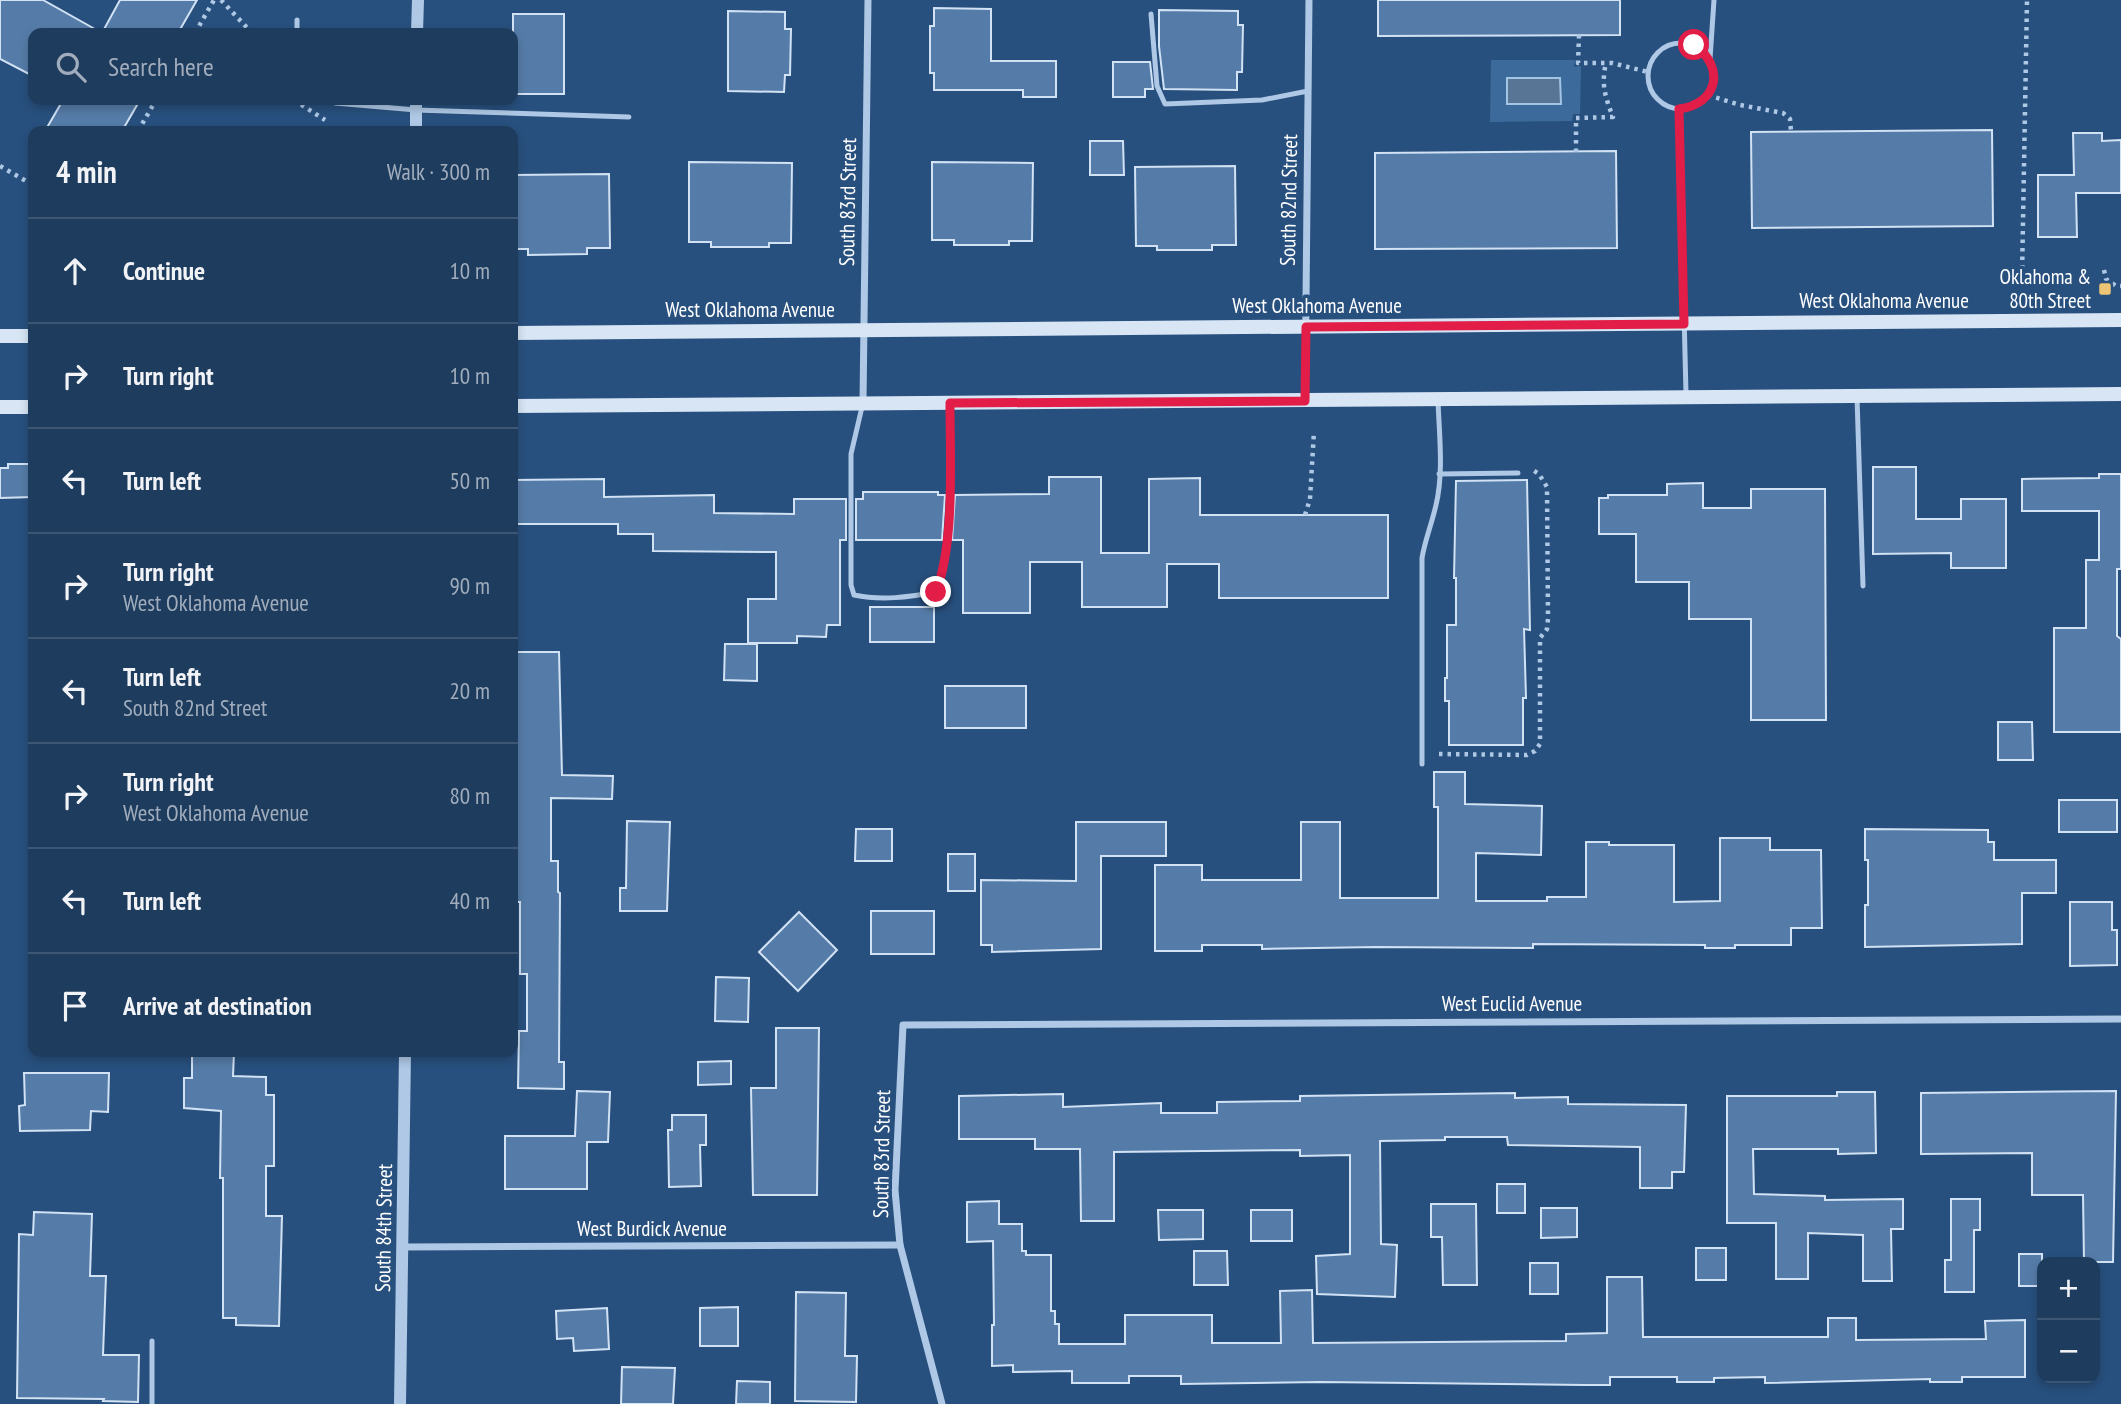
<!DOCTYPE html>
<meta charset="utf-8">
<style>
body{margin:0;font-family:"PT Sans Narrow",sans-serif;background:#2b4767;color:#f1f3f6}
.controls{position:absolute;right:21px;bottom:21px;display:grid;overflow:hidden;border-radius:14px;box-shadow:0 4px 10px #0003}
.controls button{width:63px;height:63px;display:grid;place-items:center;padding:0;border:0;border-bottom:2px solid #3c5673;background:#1e3c5e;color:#f1f3f6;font:35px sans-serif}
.stop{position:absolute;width:21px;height:21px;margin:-16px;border:5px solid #e11d48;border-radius:50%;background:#fff}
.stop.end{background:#e11d48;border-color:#fff;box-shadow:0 2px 7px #0008}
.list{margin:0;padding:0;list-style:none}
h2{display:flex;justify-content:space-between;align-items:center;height:91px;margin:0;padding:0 28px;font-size:30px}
h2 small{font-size:23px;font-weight:400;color:#a1adbc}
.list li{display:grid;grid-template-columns:46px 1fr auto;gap:21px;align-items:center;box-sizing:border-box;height:105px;padding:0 28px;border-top:2px solid #3c5673}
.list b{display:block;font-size:26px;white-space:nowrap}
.list p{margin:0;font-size:23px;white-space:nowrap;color:#a1adbc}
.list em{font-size:23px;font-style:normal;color:#a1adbc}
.icon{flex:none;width:38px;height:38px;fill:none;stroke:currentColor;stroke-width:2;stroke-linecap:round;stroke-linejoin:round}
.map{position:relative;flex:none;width:2121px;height:1404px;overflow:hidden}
.search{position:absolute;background:#1e3c5e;box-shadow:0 4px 10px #0003;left:28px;top:28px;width:490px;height:77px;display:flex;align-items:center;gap:18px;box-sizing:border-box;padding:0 24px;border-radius:14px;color:#a1adbc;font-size:26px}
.panel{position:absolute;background:#1e3c5e;box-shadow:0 4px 10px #0003;left:28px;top:126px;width:490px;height:931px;border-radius:14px}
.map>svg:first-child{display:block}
.green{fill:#3c6a9b}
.water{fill:#597596;stroke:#a3c4e5;stroke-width:2}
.building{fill:#557ca8;stroke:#d1e2f4;stroke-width:2}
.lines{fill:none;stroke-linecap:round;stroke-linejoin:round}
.path{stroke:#aec8e5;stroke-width:4.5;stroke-dasharray:3.5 5;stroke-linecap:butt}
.service{stroke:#aec8e5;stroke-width:5}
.minor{stroke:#aec8e5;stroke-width:7}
.tertiary{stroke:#aec8e5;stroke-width:12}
.secondary{stroke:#d7e5f5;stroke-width:14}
.route{stroke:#e11d48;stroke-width:9}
.poi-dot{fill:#ecc674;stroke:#28507e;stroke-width:2.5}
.labels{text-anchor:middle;stroke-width:7;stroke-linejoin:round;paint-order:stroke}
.street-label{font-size:21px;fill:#fff;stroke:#28507e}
.poi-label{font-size:21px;fill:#fff;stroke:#28507e;text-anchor:end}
</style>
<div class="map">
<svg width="2121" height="1404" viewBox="0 0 2121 1404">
<rect width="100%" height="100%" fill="#28507e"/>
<path class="green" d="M1491,60H1575L1574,67L1581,66L1580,114H1573L1572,121L1490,122Z"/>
<path class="water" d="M1507,78H1560L1561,104H1507Z"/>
<g class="building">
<path d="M0,0H43L102,33L120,0H197L178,33H33V76L0,59Z"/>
<path d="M1378,0H1620V35L1378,36Z"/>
<path d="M934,8L991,9V61H1056V97H1023V90H934V73H930V26H934Z"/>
<path d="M1159,10L1238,11V25H1243L1242,72H1237V90L1164,89L1159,46Z"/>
<path d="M728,11L785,12V29H791L790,75H785L784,92L728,91Z"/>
<rect x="513" y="14" width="51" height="80"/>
<path d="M1113,62H1150L1153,89H1145V97H1113Z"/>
<path d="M63,100H140L122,131H45Z"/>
<path d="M1992,130L1993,226L1752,228L1751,132Z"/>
<path d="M2073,133H2102V141L2121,140V193H2076L2077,237H2038V175H2074Z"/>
<path d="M1090,141H1123L1124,175H1090Z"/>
<path d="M1616,151L1617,248L1375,249V153Z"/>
<path d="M689,162L792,163L791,243H769V247H711V242H689Z"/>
<path d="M932,162L1033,163L1032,241H1009V245H954V240H932Z"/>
<path d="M1235,166L1236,245H1212V250H1157V246H1136L1135,167Z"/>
<path d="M609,174L610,248H587V254L528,255V249H513V175Z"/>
<path d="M8,464H33V497L0,498V468H8Z"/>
<path d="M1873,467H1916V519H1961V499H2006V568H1951V553L1873,554Z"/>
<path d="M2099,474H2121V569H2117V636L2121,639V732H2054V628H2086V560H2099V511H2022V479L2099,478Z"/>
<path d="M1049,477H1101V553H1149V479L1200,478V515H1388V598H1219V564H1167V607H1082V562H1030V613H963V540H952L955,495L1049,494Z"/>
<path d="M604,479V497L714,495V513L794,514V499H846V540H840V625H827L826,637L797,636V643H748V599H776V552L653,551V534H618V524H513V480Z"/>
<path d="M1527,480L1530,630L1524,629L1526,698H1523V745H1449V701H1445V678H1447V625H1456V578H1454L1456,481Z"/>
<path d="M1703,483V508H1751V489H1825L1826,720H1751V619H1689V582H1636V534H1599V498H1608V495H1667V484Z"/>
<path d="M863,492H938V495H945L942,540H856V499H863Z"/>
<rect x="870" y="607" width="64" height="35"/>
<path d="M725,644H757V681L724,680Z"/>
<path d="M516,652H559L562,775L613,776L612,799L551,798V861H558V892L560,893L559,1062H564V1089L518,1088L519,1031H527V974H520V902H513V731L517,730Z"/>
<rect x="945" y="686" width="81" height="42"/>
<path d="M1998,722H2032L2033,760H1998Z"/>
<path d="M1434,772H1465V804L1542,806L1541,855L1476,853V901H1547V897H1586V842H1609V845H1674V902L1720,901V838H1770V850H1821L1822,928H1791V945H1735V948H1705V945L1533,944V948L1376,947L1262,949V945H1202V951H1155V865H1202V880H1301V822H1340V898H1438V807H1434Z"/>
<rect x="2059" y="800" width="58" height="32"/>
<path d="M627,821L670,822L667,911H620V888H626Z"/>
<path d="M1076,822H1166V856H1101V949L992,952V945H981V880L1076,881Z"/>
<path d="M856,829H892V861H855Z"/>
<path d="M1865,829L1988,830V842H1994V860H2056V893H2022V944L1865,947V905H1868V860H1865Z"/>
<rect x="948" y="854" width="27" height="37"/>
<path d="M2070,902H2112V930H2117V965L2070,966Z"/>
<rect x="871" y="911" width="63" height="43"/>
<path d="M799,912L837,950L798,991L759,952Z"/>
<path d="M716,977L749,978L748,1022L715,1021Z"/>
<path d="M776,1028H819L817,1195H753L751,1088H776Z"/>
<path d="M192,1052H234L233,1076L266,1077V1095H274V1166H266V1216H282L279,1326L236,1325V1318H223V1178H220L221,1111L184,1108V1078H192Z"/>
<path d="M731,1061V1084L698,1085V1062Z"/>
<path d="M24,1073H109L108,1112L91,1111L90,1130L20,1131L19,1106L25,1105Z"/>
<path d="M577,1091L610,1092L608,1142H587V1189H505V1136H575Z"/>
<path d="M2116,1091L2113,1262H2084L2083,1195H2032V1153L1921,1154V1093Z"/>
<path d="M1837,1092H1875L1876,1153L1838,1154V1149H1753L1754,1194L1825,1196V1200L1903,1199V1229H1891L1892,1281H1863V1235L1808,1233V1279H1776V1223H1727V1096H1837Z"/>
<path d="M1515,1093V1098L1568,1097V1104L1686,1105L1684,1172H1672V1188H1640V1147L1508,1145L1507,1137H1445V1140L1380,1141L1381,1244L1397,1245L1395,1297L1317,1294L1316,1256L1350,1254V1155L1300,1156V1150L1114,1152V1221H1081L1080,1149H1035V1139H959V1096L1063,1094V1107L1161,1103V1113H1217V1102L1300,1101V1096Z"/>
<path d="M672,1115H706V1145H700L701,1186L669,1187L668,1130H672Z"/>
<rect x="1497" y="1184" width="28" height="29"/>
<path d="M1951,1199H1980V1230H1974V1292H1945V1260H1951Z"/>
<path d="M999,1201V1224H1022V1251H1026V1255H1051V1311H1055V1324H1059V1344H1125V1315H1212V1343H1281L1280,1291L1312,1290L1313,1343L1566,1341V1334L1607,1333V1277H1642L1643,1337H1828V1318H1856V1340L1986,1339L1985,1321L2025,1320V1377H1962V1382H1930V1379L1765,1383V1377L1714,1378V1382H1677V1377H1610V1385H1584L1320,1382L1181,1384V1376H1129V1383H1072V1371L1013,1372V1365L992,1366V1325H994L993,1241L967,1242V1202Z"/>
<path d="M1431,1204H1476L1477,1285H1443L1442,1237H1431Z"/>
<path d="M1541,1208H1577V1237L1541,1238Z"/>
<path d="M1158,1210H1203V1239L1159,1240Z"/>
<rect x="1251" y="1210" width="41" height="31"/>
<path d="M34,1212L92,1214L90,1276H106L103,1355H139L138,1402L103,1401L104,1399L17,1398L19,1234L33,1235Z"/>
<rect x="1696" y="1248" width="30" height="32"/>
<path d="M1194,1251H1227L1228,1285H1194Z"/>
<rect x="2019" y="1254" width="23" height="32"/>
<rect x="1530" y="1263" width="28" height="31"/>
<path d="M796,1292L846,1293L845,1356H857L856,1402L795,1401Z"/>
<path d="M738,1307V1346H700V1308Z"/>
<path d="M607,1308L609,1349L574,1351L573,1338L557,1339L556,1311Z"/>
<path d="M622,1367L675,1368L673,1404H621Z"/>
<path d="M737,1381L770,1382V1404H736Z"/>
</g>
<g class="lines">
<g class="path">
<path d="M221,0L252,33"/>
<path d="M195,33L214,0"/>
<path d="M1579,35L1578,63H1612L1648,72"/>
<path d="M1708,95L1740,105L1783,113L1790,119L1791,131"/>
<path d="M294,100L325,120"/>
<path d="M138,131L156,100"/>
<path d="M1576,152V118L1613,117C1605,97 1601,84 1606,63"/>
<path d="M0,166L33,185"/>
<path d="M2104,270L2106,279L2116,286H2121"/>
<path d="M2022,277L2027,0"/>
<path d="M1305,515L1310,499L1314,431"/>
<path d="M1439,754L1527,755L1535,751L1540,744V638L1547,629L1548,619L1547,487L1539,474L1533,470"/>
</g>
<g class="service">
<path d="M1151,14L1157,86L1165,104L1262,100L1308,91"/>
<path d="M297,20V33"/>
<circle cx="1681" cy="76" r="33"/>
<path d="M1710,59L1714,0"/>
<path d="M331,100L335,103L416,110L629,117"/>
<path d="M1679,109L1686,394"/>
<path d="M1857,397L1863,586"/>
<path d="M862,407L851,454V585L854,595C882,601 909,597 936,592C955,543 950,458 950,405"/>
<path d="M1439,474L1518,473"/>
<path d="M1422,764V558C1425,540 1432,523 1436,505C1444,472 1439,433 1438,400"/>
<path d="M152,1341V1404"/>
</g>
<g class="minor">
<path d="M1305,401L1309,0"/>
<path d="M863,403L868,0"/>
<path d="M404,1247L900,1245"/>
<path d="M942,1404L900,1245L895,1190L903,1025L2121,1019"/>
</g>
<g class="tertiary">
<path d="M417,33L418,0"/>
<path d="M416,131V100"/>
<path d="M400,1404L405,1052"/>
</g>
<g class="secondary">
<path d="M513,333L2121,320"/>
<path d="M0,336H33"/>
<path d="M513,406L2121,394"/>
<path d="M0,407H33"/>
</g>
</g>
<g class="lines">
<path class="route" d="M936,592C955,543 950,457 950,403L1305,401L1306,327L1684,324L1679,109C1718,104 1726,67 1694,45"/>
</g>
<rect class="poi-dot" x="2098" y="282" width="14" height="14" rx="3.5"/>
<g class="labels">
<g class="street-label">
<text transform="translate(1289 200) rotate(-89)" y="7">South 82nd Street</text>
<text transform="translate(848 202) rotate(-89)" y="7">South 83rd Street</text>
<text x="1884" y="308">West Oklahoma Avenue</text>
<text x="1317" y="313">West Oklahoma Avenue</text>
<text x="750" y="317">West Oklahoma Avenue</text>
<text x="1512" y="1011">West Euclid Avenue</text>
<text transform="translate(882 1154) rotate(-89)" y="7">South 83rd Street</text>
<text transform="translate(384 1228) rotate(-89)" y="7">South 84th Street</text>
<text x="652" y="1236">West Burdick Avenue</text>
</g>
<g class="poi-label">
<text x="2091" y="284">Oklahoma &amp;<tspan x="2091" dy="24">80th Street</tspan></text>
</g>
</g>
</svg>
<div class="controls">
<button>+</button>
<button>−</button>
</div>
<div class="stop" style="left:1694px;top:45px"></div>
<div class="stop end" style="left:936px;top:592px"></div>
<div class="search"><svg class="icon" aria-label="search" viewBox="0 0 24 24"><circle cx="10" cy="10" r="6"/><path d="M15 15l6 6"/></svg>Search here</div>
<section class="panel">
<h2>4 min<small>Walk · 300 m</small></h2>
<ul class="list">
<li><svg class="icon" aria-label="ahead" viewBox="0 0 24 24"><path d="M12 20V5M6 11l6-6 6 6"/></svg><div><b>Continue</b></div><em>10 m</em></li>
<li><svg class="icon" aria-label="right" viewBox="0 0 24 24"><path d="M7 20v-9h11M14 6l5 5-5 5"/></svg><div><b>Turn right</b></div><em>10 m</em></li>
<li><svg class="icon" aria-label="left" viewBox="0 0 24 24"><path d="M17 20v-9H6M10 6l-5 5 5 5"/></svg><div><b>Turn left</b></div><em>50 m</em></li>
<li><svg class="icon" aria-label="right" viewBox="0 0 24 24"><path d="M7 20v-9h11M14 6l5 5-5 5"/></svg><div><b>Turn right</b><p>West Oklahoma Avenue</p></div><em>90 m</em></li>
<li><svg class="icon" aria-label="left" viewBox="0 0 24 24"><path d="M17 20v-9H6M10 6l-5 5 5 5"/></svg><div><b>Turn left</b><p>South 82nd Street</p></div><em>20 m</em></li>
<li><svg class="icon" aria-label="right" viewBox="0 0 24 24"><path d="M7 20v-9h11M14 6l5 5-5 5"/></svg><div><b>Turn right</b><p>West Oklahoma Avenue</p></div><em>80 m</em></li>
<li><svg class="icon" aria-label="left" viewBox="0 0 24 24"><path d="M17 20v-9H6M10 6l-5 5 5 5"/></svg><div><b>Turn left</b></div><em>40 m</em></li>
<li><svg class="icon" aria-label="arrive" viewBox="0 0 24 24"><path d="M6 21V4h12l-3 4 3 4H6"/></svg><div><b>Arrive at destination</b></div></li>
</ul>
</section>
</div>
